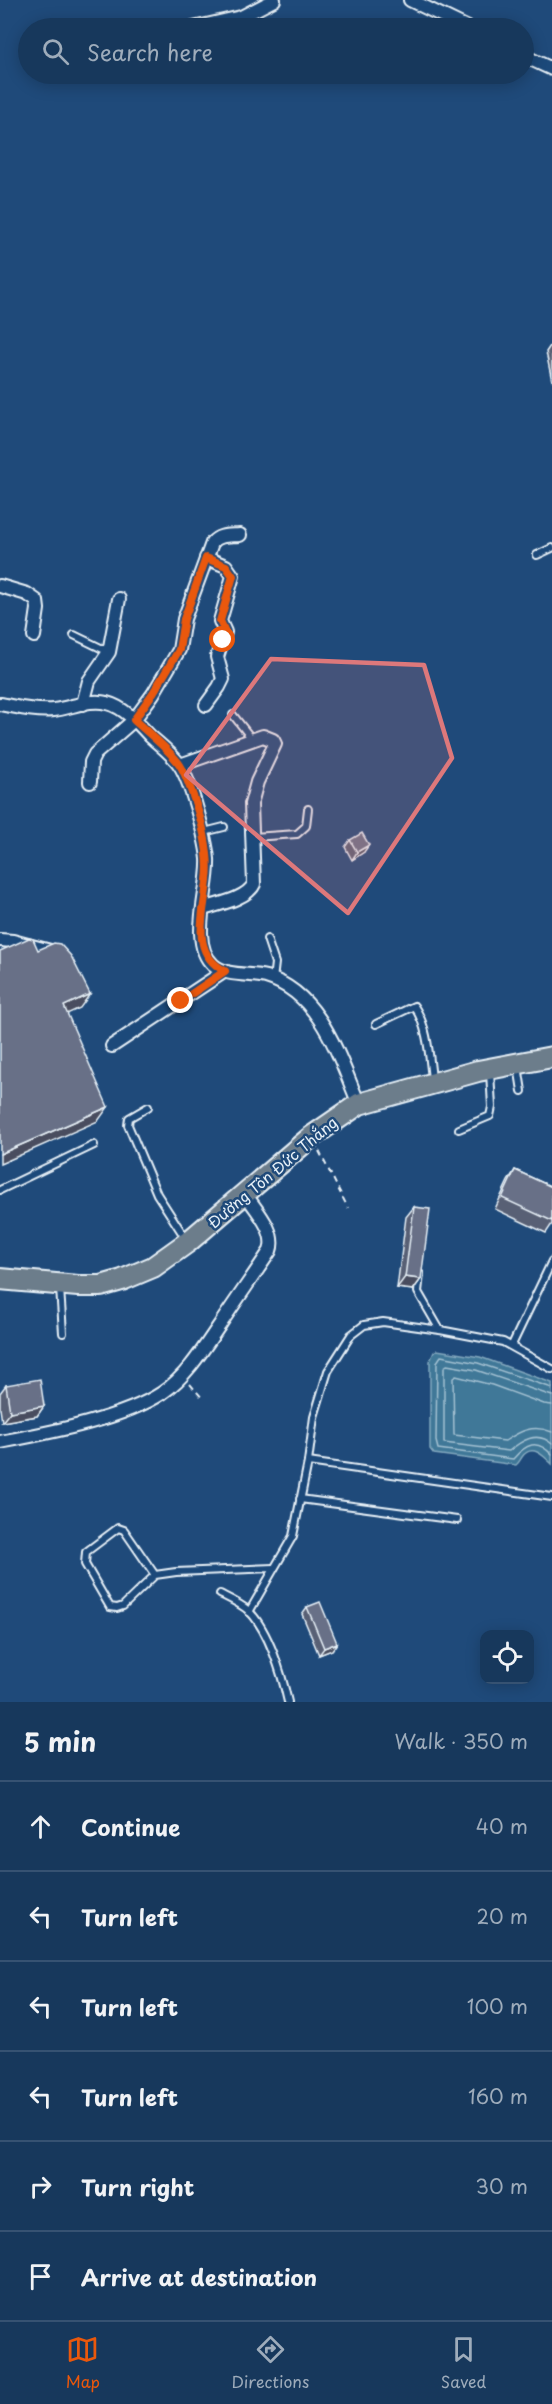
<!DOCTYPE html>
<meta charset="utf-8">
<style>
body{margin:0;font-family:"Playpen Sans",sans-serif;background:#203f62;color:#f1f3f6}
.controls{position:absolute;right:18px;bottom:18px;display:grid;overflow:hidden;border-radius:12px;box-shadow:0 3px 15px #0003}
.controls button{width:54px;height:54px;display:grid;place-items:center;padding:0;border:0;border-bottom:2px solid #365272;background:#17385c;color:#f1f3f6;font:30px sans-serif}
.stop{position:absolute;width:18px;height:18px;margin:-14px;border:4px solid #ea580c;border-radius:50%;background:#fff}
.stop.end{background:#ea580c;border-color:#fff;box-shadow:0 2px 6px #0008}
.list{margin:0;padding:0;list-style:none}
h2{display:flex;justify-content:space-between;align-items:center;height:78px;margin:0;padding:0 24px;font-size:26px}
h2 small{font-size:20px;font-weight:400;color:#9eacbb}
.list li{display:grid;grid-template-columns:39px 1fr auto;gap:18px;align-items:center;box-sizing:border-box;height:90px;padding:0 24px;border-top:2px solid #365272}
.list b{display:block;font-size:22px;white-space:nowrap}
.list em{font-size:20px;font-style:normal;color:#9eacbb}
.icon{flex:none;width:33px;height:33px;fill:none;stroke:currentColor;stroke-width:2;stroke-linecap:round;stroke-linejoin:round}
.map{position:relative;flex:none;width:552px;height:1702px;overflow:hidden}
.search{position:absolute;background:#17385c;box-shadow:0 3px 15px #0003;left:18px;right:18px;top:18px;height:66px;display:flex;align-items:center;gap:15px;box-sizing:border-box;padding:0 21px;border-radius:33px;color:#9eacbb;font-size:22px}
.sheet{height:618px;background:#17385c}
nav{display:flex;justify-content:space-around;align-items:center;box-sizing:border-box;height:84px;border-top:2px solid #365272;background:#17385c;font-size:16px;color:#9eacbb}
nav a{display:grid;justify-items:center;gap:3px}
nav .on{color:#ea580c}
.map>svg:first-child{display:block}
.water{fill:#3f7898;stroke:#83a8be;stroke-width:1.5}
.lines{fill:none;stroke-linecap:round;stroke-linejoin:round}
.shore{stroke:#a4c1d2;stroke-width:1.5}
.service-casing{stroke:#e8f1f8;stroke-width:10}
.minor-casing{stroke:#e8f1f8;stroke-width:16}
.trunk-casing{stroke:#e8f1f8;stroke-width:24}
.path{stroke:#e8f1f8;stroke-width:2;stroke-dasharray:6 4.5;stroke-linecap:butt}
.service{stroke:#1f4a7a;stroke-width:6}
.minor{stroke:#1f4a7a;stroke-width:12}
.trunk{stroke:#6c7d8b;stroke-width:20}
.wall{fill:#596074;stroke:#e8f1f8;stroke-width:1.5}
.shaded-wall{fill:#484e5e;stroke:#e8f1f8;stroke-width:1.5}
.building{fill:#677087;stroke:#e8f1f8;stroke-width:1.5}
.route{stroke:#ea580c;stroke-width:8}
.marked{fill:#dd787b;fill-opacity:0.2;stroke:#dd787b;stroke-width:4.5;stroke-linejoin:round}
.labels{text-anchor:middle;stroke-width:5;stroke-linejoin:round;paint-order:stroke}
.street-label{font-size:15px;fill:#e8f1f8;stroke:#1f4a7a}
</style>
<div class="map">
<svg width="552" height="1702" viewBox="0 0 552 1702">
<rect width="100%" height="100%" fill="#1f4a7a"/>
<filter id="ink" filterUnits="userSpaceOnUse"><feTurbulence type="fractalNoise" baseFrequency=".0167" numOctaves="2"/><feDisplacementMap in="SourceGraphic" scale="12" xChannelSelector="R" yChannelSelector="G"/><feConvolveMatrix kernelMatrix="1 2 1 2 8 2 1 2 1" color-interpolation-filters="sRGB"/></filter>
<g filter="url(#ink)">
<path class="water" d="M437,1350L480,1357L552,1383V1464C544,1456 532,1443 522,1457C520,1460 519,1463 516,1465L434,1454L430,1449V1361L434,1352Z"/>
<g class="lines">
<g class="shore">
<path d="M552,1388L478,1363L441,1356L437,1362L436,1441L438,1449L513,1459C526,1444 537,1438 552,1455"/>
<path d="M552,1396L476,1370L447,1365L444,1367V1443L509,1451C521,1441 537,1430 552,1444"/>
<path d="M552,1405L544,1404L492,1385L456,1376L453,1378L454,1435L505,1441C520,1431 533,1424 552,1432"/>
</g>
<g class="service-casing">
<g id="service">
<path d="M537,555L552,548"/>
<path d="M74,635L109,652"/>
<path d="M233,715L252,739"/>
<path d="M204,832L224,827"/>
<path d="M253,837L297,834L306,826L308,809"/>
<path d="M267,939L275,963L273,980"/>
<path d="M376,1024L414,1006C428,1027 429,1054 432,1079"/>
<path d="M518,1066L522,1091"/>
<path d="M148,1107L129,1118L128,1125L157,1194L186,1239"/>
<path d="M459,1129L490,1116L492,1107L490,1072"/>
<path d="M0,1190L94,1145"/>
<path d="M420,1274L418,1292L440,1330"/>
<path d="M60,1288L63,1333"/>
<path d="M512,1345L552,1261"/>
<path d="M308,1462L552,1497"/>
<path d="M300,1499L457,1520"/>
<path d="M155,1575L123,1606L117,1608L110,1607L85,1564L86,1552L118,1528L124,1530L155,1575L176,1572L274,1568"/>
<path d="M220,1594C230,1599 241,1604 249,1611C269,1631 282,1675 288,1702"/>
<path d="M249,1612L293,1536L308,1462L314,1417L328,1371L351,1335L364,1325L383,1322L440,1330L503,1342L552,1369"/>
</g>
</g>
<g class="minor-casing">
<g id="minor">
<path d="M410,0L468,28"/>
<path d="M193,28L241,17L274,0"/>
<path d="M524,56L552,69"/>
<path d="M206,558L226,566L233,576L220,621L225,632L217,657L223,679L219,687L206,705"/>
<path d="M0,586L27,594L37,601L38,609L34,636"/>
<path d="M0,704C17,707 36,712 54,710C71,708 90,698 107,703C124,707 139,724 150,736C160,745 172,754 179,764C191,781 206,839 208,859C210,889 188,942 213,965C226,977 250,973 266,977C321,993 339,1058 359,1104"/>
<path d="M83,704L89,681L109,652L119,599"/>
<path d="M180,765L263,736L273,740L275,744L257,782L251,804L254,884C247,899 218,904 203,909"/>
<path d="M90,782L91,762L95,754L134,720L153,694L179,650L184,619L212,543C219,534 229,536 240,535"/>
<path d="M0,940L13,941L58,953"/>
<path d="M112,1046L225,971"/>
<path d="M0,1442C47,1433 123,1419 162,1393C187,1376 204,1348 221,1323C237,1299 254,1275 270,1251C277,1232 256,1210 246,1195"/>
</g>
</g>
<g class="trunk-casing">
<path id="trunk" d="M0,1279L78,1286H101L122,1280L153,1267L188,1242L311,1137L359,1104L478,1071L552,1057"/>
</g>
<g class="path">
<path d="M319,1151L348,1208"/>
<path d="M190,1384L203,1399"/>
</g>
<use href="#service" class="service"/>
<use href="#minor" class="minor"/>
<use href="#trunk" class="trunk"/>
</g>
<g class="wall">
<path d="M552,343V381L546,352Z"/>
<path d="M350,840L364,852L352,860L345,847Z"/>
<path d="M515,1170L552,1187V1224L546,1233L495,1209L508,1181Z"/>
<path d="M414,1207L421,1279L413,1290L397,1288L406,1217Z"/>
<path d="M6,1385L44,1406L37,1416L2,1422L0,1408V1393Z"/>
<path d="M307,1607L337,1643L332,1650L319,1655L302,1614Z"/>
</g>
<g class="shaded-wall">
<path d="M369,845L364,852L352,860L357,852Z"/>
<path d="M90,994L80,1008L54,1020L64,1006Z"/>
<path d="M108,1107L98,1121L0,1164V1154Z"/>
<path d="M405,1277L421,1279L413,1290L397,1288Z"/>
<path d="M44,1406L37,1416L2,1422L10,1412Z"/>
<path d="M337,1643L332,1650L319,1655L324,1648Z"/>
</g>
<g class="building">
<path d="M362,833L369,845L357,852L350,840Z"/>
<path d="M29,938L33,939L38,950L54,943L60,944L71,956L90,994L64,1006L108,1107L0,1154V951Z"/>
<path d="M515,1170L552,1187V1221L502,1198Z"/>
<path d="M414,1207L430,1209L421,1279L405,1277Z"/>
<path d="M40,1379L44,1406L10,1412L6,1385Z"/>
<path d="M320,1602L337,1643L324,1648L307,1607Z"/>
</g>
</g>
<g class="lines" filter="url(#ink)">
<path class="route" d="M181,1001L225,971C188,952 205,912 207,880C209,865 207,849 204,834C201,818 188,778 180,765C171,751 146,731 134,720L153,693L179,650L184,619L206,558L226,566L233,576L220,621L225,632L223,640"/>
</g>
<path class="marked" d="M271,659L424,665L452,758L348,913L186,775Z"/>
<g class="labels">
<g class="street-label">
<text transform="translate(273 1173) rotate(-40)" y="5">Đường Tôn Đức Thắng</text>
</g>
</g>
</svg>
<div class="controls">
<button><svg class="icon" aria-label="locate" viewBox="0 0 24 24"><circle cx="12" cy="12" r="6"/><path d="M12 2v4M12 18v4M2 12h4M18 12h4"/></svg></button>
</div>
<div class="stop" style="left:223px;top:640px"></div>
<div class="stop end" style="left:181px;top:1001px"></div>
<div class="search"><svg class="icon" aria-label="search" viewBox="0 0 24 24"><circle cx="10" cy="10" r="6"/><path d="M15 15l6 6"/></svg>Search here</div>
</div>
<section class="sheet">
<h2>5 min<small>Walk · 350 m</small></h2>
<ul class="list">
<li><svg class="icon" aria-label="ahead" viewBox="0 0 24 24"><path d="M12 20V5M6 11l6-6 6 6"/></svg><div><b>Continue</b></div><em>40 m</em></li>
<li><svg class="icon" aria-label="left" viewBox="0 0 24 24"><path d="M17 20v-9H6M10 6l-5 5 5 5"/></svg><div><b>Turn left</b></div><em>20 m</em></li>
<li><svg class="icon" aria-label="left" viewBox="0 0 24 24"><path d="M17 20v-9H6M10 6l-5 5 5 5"/></svg><div><b>Turn left</b></div><em>100 m</em></li>
<li><svg class="icon" aria-label="left" viewBox="0 0 24 24"><path d="M17 20v-9H6M10 6l-5 5 5 5"/></svg><div><b>Turn left</b></div><em>160 m</em></li>
<li><svg class="icon" aria-label="right" viewBox="0 0 24 24"><path d="M7 20v-9h11M14 6l5 5-5 5"/></svg><div><b>Turn right</b></div><em>30 m</em></li>
<li><svg class="icon" aria-label="arrive" viewBox="0 0 24 24"><path d="M6 21V4h12l-3 4 3 4H6"/></svg><div><b>Arrive at destination</b></div></li>
</ul>
</section>
<nav>
<a class="on"><svg class="icon" aria-label="map" viewBox="0 0 24 24"><path d="M3 6l6-2 6 2 6-2v14l-6 2-6-2-6 2zM9 4v14M15 6v14"/></svg>Map</a>
<a><svg class="icon" aria-label="directions" viewBox="0 0 24 24"><path d="M12 3l9 9-9 9-9-9zM9 14v-3h6M13 9l2 2-2 2"/></svg>Directions</a>
<a><svg class="icon" aria-label="saved" viewBox="0 0 24 24"><path d="M7 4h10v16l-5-4-5 4z"/></svg>Saved</a>
</nav>
